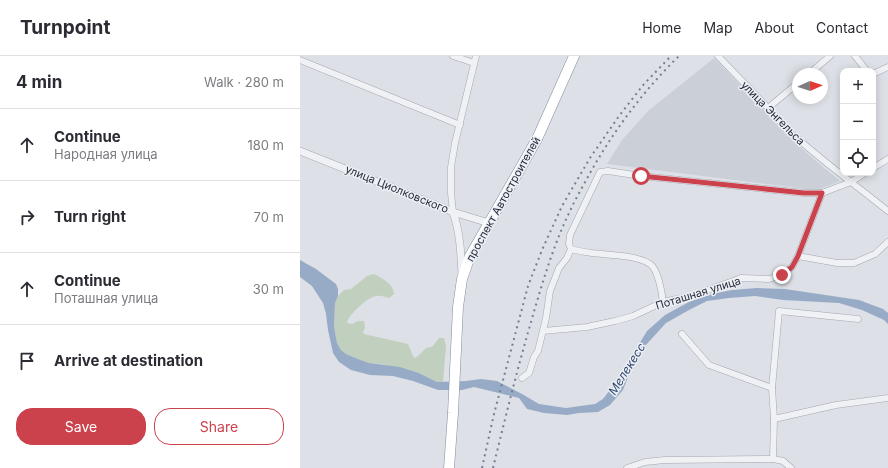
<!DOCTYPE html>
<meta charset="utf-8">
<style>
body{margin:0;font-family:Inter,sans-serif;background:#f7f7f7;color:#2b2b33}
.controls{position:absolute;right:12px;top:12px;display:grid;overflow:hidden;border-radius:8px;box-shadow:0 2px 10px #0003}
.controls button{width:36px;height:36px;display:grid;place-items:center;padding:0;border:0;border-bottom:1px solid #e1e1e2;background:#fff;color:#2b2b33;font:20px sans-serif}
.compass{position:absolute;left:492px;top:12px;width:36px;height:36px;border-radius:50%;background:#fff;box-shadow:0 2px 10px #0003;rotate:87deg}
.stop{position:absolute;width:12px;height:12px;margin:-9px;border:3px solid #cb424c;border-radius:50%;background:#fff}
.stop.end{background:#cb424c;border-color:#fff;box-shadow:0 1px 4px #0008}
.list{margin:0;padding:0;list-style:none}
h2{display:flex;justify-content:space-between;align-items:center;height:52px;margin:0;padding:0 16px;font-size:17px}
h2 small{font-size:13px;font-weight:400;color:#7c7c81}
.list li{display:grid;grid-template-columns:26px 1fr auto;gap:12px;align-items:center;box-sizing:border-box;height:72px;padding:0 16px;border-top:1px solid #e1e1e2}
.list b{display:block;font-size:15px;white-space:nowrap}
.list p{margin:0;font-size:13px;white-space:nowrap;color:#7c7c81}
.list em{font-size:13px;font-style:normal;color:#7c7c81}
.actions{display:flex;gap:8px;padding:12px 16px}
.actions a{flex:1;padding:9px 0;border:1px solid #cb424c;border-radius:16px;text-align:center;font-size:14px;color:#cb424c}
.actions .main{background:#cb424c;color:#fff}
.icon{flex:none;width:22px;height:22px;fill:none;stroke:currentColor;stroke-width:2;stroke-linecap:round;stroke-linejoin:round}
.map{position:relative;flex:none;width:588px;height:412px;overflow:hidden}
header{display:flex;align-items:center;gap:24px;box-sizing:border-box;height:56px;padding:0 20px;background:#fff;border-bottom:1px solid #e1e1e2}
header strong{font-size:19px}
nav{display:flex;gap:22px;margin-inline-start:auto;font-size:14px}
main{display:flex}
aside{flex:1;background:#fff}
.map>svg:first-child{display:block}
.built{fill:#cbcfd8}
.green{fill:#c1d0be}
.water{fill:#98abc6}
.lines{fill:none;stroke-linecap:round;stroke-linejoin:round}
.minor-casing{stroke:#a3a7b0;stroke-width:7}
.tertiary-casing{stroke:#a3a7b0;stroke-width:8}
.trunk-casing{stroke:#848c9d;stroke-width:11}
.minor{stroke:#eff1f5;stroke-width:6}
.tertiary{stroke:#eff1f5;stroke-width:7}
.trunk{stroke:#fff;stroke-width:10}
.rail{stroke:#767e90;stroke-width:2;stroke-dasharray:2 4;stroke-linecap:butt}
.route{stroke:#cb424c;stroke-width:5}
.labels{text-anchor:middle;stroke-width:3;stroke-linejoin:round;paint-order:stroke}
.street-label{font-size:11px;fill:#272d3c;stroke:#eceff4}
.water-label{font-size:12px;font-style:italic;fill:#32496f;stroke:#eceff4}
</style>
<header>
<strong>Turnpoint</strong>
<nav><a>Home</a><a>Map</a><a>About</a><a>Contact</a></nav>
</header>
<main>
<aside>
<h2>4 min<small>Walk · 280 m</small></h2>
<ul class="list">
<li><svg class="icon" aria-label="ahead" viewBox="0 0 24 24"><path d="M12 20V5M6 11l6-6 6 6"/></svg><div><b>Continue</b><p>Народная улица</p></div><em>180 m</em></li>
<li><svg class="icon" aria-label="right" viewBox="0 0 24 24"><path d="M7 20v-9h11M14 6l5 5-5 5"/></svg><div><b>Turn right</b></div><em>70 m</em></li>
<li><svg class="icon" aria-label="ahead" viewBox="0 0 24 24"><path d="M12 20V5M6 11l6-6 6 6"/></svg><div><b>Continue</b><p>Поташная улица</p></div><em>30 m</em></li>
<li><svg class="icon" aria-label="arrive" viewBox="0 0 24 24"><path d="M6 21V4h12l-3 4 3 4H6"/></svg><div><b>Arrive at destination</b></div></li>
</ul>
<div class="actions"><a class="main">Save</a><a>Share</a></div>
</aside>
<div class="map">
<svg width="588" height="412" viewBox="0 0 588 412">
<rect width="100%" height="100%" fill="#dde0e6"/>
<path class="built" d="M414,2L465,55L485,78L523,111L540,125L520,133H506L307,108L322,84L348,55Z"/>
<path class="green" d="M74,218C83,223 93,227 94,238L89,242C85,241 80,239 76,240C68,241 48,259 47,267L52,268L58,265H64L65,272L63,276L64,278L108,288L113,300L115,302L118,300L126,292L132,291L139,282H144L146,290L143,326H137L119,317L81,308L69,307L58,303L46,298L41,294L37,287L34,270L35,247L38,240L44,234L51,233L67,220Z"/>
<path class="water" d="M0,204L16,213L36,228L38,233V240L35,247L34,270L37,287L41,294L46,298L58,303L69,307L100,311L119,317L137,326L166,325L181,323L197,325L222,338L239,348L266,352L295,348L303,343L316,326L347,275L365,259L389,246L412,238L432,234L457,232L485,233L559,244L583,253L588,257V268L584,264L562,254L539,247L483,244L455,240L429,242L407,245L389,254L366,267L345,290L332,311L323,334L310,349L298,356L279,357L267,359L244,357L227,353L219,342L174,331L162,334H138L113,325L93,320L70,319L51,314L39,306L33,297L28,274L26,258L23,247L12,230L0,221Z"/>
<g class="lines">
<g class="minor-casing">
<g id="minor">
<path d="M153,0L174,7"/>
<path d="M418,0L468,52L488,75L528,108L588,155"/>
<path d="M555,0L567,15"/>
<path d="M0,4L160,69"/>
<path d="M509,18L530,0"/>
<path d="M573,18L588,11"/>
<path d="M468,52L498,27"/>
<path d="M573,112L588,103"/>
<path d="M153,156L151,137V111L155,87L176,0"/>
<path d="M271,193C278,195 285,196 292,197C309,199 336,199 350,208C358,213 362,237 363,246"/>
<path d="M498,200L522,137"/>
<path d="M243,275L287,271L315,265L333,260L363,246L395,239L441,222L469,223L482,219L492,211L498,200L537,207H554L575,198L588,186"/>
<path d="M382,278L409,309L472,332"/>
<path d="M222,322L229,317L234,301L238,295L246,262L250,235L259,212L267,202L271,193L269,188L270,179L300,116L308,115L341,120L504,137H522L551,126L565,117"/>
<path d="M474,363L536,349L588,342"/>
<path d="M473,403L474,363L472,332L479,255L558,263"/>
<path d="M327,412L345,406L365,404L473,403L483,405L491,412"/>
</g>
</g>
<g class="tertiary-casing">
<g id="tertiary">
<path d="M0,95L153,156L189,167"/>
<path d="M153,156C160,176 161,197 162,219"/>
</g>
</g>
<g class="trunk-casing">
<path id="trunk" d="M149,412L153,357L158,251L162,223L170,200L181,181L237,83L274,0"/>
</g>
<use href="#minor" class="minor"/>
<use href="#tertiary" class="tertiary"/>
<use href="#trunk" class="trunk"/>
<g class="rail">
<path d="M182,412L194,358L228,230L242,194L262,150L290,102L319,60L344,28L371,0"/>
<path d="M193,412C205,363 217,314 231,266C242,228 253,190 270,155C274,146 279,137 284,128C309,81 341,37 379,0"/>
</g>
</g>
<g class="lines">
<path class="route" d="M341,120L504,137H522L498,200L492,211L482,219"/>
</g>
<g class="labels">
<g class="street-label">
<text transform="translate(473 57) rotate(45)" y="4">улица Энгельса</text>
<text transform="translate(97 133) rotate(22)" y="4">улица Циолковского</text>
<text transform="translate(203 143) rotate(-61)" y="4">проспект Автостроителей</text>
<text transform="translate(398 237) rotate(-17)" y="4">Поташная улица</text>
</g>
<g class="water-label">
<text transform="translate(327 313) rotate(-58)" y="4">Мелекесс</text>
</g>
</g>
</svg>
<div class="controls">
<button>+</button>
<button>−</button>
<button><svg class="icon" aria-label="locate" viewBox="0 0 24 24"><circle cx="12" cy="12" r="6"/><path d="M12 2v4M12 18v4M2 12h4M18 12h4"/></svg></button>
</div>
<svg class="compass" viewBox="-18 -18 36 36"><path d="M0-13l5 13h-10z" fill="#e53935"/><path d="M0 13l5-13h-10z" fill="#7c7c81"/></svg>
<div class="stop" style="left:341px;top:120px"></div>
<div class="stop end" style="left:482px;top:219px"></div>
</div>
</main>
